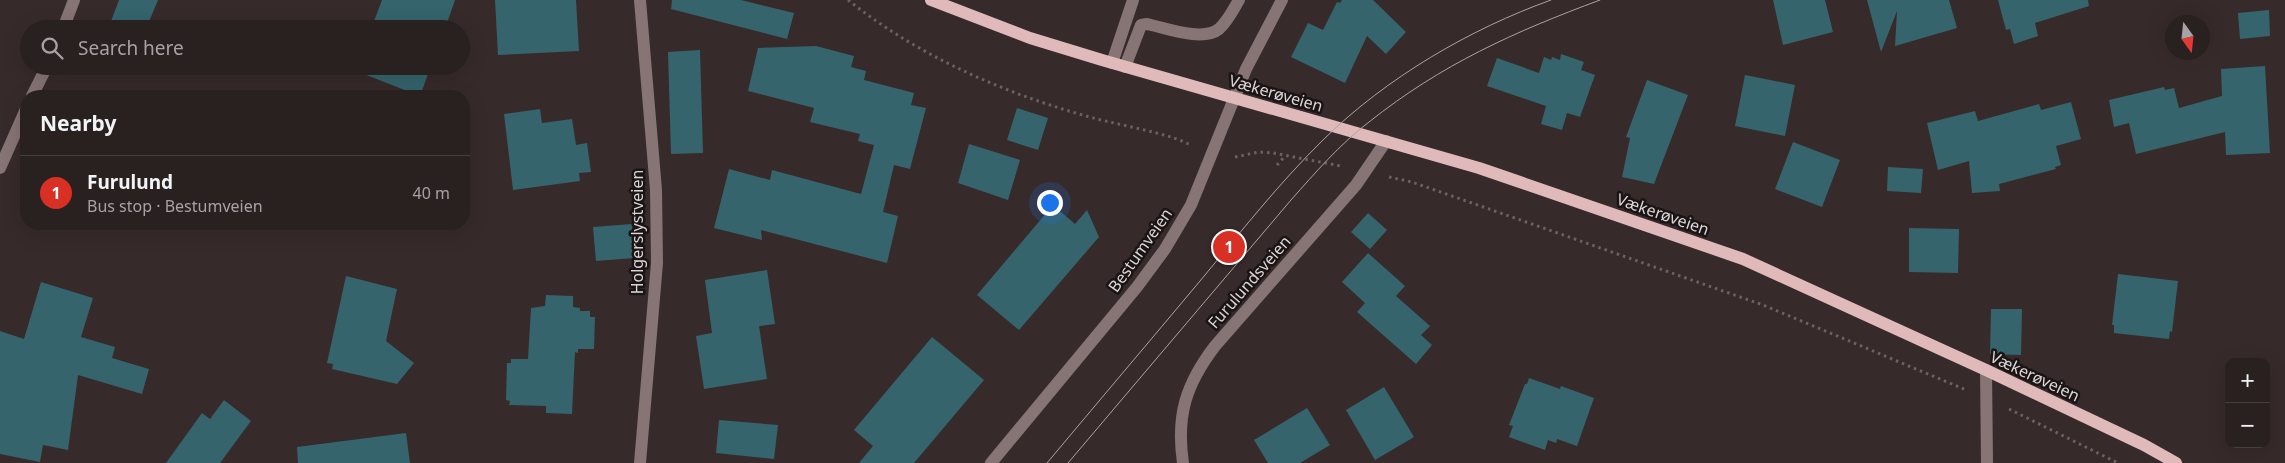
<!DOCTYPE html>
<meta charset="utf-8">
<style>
body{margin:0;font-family:"Noto Sans",sans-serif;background:#352d2d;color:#f1f3f6}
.controls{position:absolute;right:15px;bottom:15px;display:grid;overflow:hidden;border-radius:10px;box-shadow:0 5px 20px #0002}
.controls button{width:45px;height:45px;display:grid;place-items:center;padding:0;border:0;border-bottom:1px solid #453e3e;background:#292020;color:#f1f3f6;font:25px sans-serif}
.compass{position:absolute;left:2165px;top:15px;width:45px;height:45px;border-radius:50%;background:#292020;box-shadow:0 5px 20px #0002;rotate:165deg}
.you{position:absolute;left:1049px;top:202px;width:18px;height:18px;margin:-12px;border:4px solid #fff;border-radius:50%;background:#1a73e8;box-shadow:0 0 0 8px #1a73e833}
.badge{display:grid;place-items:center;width:32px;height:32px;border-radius:50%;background:#d93025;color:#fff;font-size:16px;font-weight:700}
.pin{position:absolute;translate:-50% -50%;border:2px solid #fff;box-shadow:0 1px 5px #0006}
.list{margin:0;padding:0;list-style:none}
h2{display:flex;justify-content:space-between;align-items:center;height:65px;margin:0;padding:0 20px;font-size:21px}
h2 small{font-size:16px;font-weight:400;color:#a5a3a5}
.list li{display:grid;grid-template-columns:32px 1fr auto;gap:15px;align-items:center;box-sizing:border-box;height:75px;padding:0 20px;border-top:1px solid #453e3e}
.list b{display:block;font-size:19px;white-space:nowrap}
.list p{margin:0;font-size:16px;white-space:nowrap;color:#a5a3a5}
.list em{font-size:16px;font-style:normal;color:#a5a3a5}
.icon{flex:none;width:28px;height:28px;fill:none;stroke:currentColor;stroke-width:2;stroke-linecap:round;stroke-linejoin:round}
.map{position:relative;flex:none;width:2285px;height:463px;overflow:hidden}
.search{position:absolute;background:#292020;box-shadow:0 5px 20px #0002;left:20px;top:20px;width:450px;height:55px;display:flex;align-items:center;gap:12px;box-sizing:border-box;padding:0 18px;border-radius:28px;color:#a5a3a5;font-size:19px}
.panel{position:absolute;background:#292020;box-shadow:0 5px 20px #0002;left:20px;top:90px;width:450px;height:140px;border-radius:20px}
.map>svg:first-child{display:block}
.building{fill:#35646c}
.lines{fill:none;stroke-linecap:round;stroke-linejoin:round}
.path{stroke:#6d6162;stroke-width:3;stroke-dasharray:2.5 4;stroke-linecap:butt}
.minor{stroke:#877474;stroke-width:12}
.major{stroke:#e0b9ba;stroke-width:12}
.tram{stroke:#ada3a4;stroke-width:1}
.labels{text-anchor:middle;stroke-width:5;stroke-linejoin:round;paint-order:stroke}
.street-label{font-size:16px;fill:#ddd5d5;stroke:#1a1415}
</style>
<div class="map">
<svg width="2285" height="463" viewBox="0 0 2285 463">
<rect width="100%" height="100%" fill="#372a2b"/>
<g class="building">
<path d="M119,0H158L146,29H108Z"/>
<path d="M382,0H455L445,29H371Z"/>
<path d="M495,0H576L579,51L498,55Z"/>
<path d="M672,0H741L794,13L787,39L671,9Z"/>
<path d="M1342,0H1373L1406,32L1386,54L1367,36L1345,83L1291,57L1308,23L1323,30L1337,2L1340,3Z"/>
<path d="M1773,0H1825L1833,32L1783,45Z"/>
<path d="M1867,0H1949L1957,28L1895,46L1897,11L1881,52Z"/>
<path d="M1998,0H2088L2089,6L2035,23L2038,36L2014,44L2010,29L2006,30Z"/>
<path d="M2269,10L2270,36L2240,39L2238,13Z"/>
<path d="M816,46L854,56L851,67L866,71L864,80L914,93L911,105L926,108L910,169L894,165L883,212L898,216L887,263L761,230L762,240L714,228L729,169L770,180L772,170L861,194L874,145L858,141L860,134L810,122L814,108L748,91L758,48Z"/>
<path d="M700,50L703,153L671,154L668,52Z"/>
<path d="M1561,54L1584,62L1581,70L1595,75L1580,117L1567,113L1562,130L1541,124L1546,106L1487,86L1497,58L1539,73L1544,57L1551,60L1552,57L1560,60Z"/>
<path d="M358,66H431L420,96L356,71Z"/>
<path d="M2265,66L2270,153L2226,155L2225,132L2136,154L2129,123L2114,127L2109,100L2164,87L2165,90L2174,88L2179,108L2222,96L2221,69Z"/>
<path d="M1745,75L1795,85L1785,136L1735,126Z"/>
<path d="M1647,80L1688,95L1654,184L1622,177L1630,138L1626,137Z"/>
<path d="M2071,102L2081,139L2056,146L2061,165L2055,167L2056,169L1999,184L2000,191L1972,193L1969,161L1938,170L1927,123L1975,111L1978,121L2039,104L2041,110Z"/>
<path d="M1017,108L1048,118L1038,150L1007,140Z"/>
<path d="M540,109L542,123L572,119L576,145L587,143L591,172L579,173L580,181L513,190L504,114Z"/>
<path d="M1793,142L1840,160L1822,207L1775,189Z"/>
<path d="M969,144L1020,160L1008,200L958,183Z"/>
<path d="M1888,167L1923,169L1921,193L1887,191Z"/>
<path d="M1053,205L1075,224L1087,210L1099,237L1019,330L977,295Z"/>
<path d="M1368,213L1387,230L1370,249L1351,232Z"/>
<path d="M632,224L634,258L596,261L593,227Z"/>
<path d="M1909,228L1959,229L1958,273L1909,272Z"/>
<path d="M1368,253L1405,286L1396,296L1430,326L1421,335L1432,345L1416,364L1357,312L1365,303L1342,282Z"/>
<path d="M767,270L775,324L759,326L767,379L704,389L696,336L712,333L705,280Z"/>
<path d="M2118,274L2178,281L2172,332L2170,331L2169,339L2114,333V325H2112Z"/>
<path d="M346,276L397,289L386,341L414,363L397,384L332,369L333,364L327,363Z"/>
<path d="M41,282L93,298L81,337L115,347L112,358L149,369L142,394L78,375L68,450L43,445L40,462L0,454V331L24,339Z"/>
<path d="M546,295L573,296V307L580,308V311H590V317H595L594,349H578V353L575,352L572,414L546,413V406L509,405L510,401L506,400L507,363H511V359H528L531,308L545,306Z"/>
<path d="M1991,309H2022L2021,355L1990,354Z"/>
<path d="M932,337L984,380L914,463H859L873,446L854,430Z"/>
<path d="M1529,378L1560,389L1561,386L1594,398L1577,446L1557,439L1556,443L1548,440L1545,450L1509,437L1513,426L1509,425L1525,384H1527Z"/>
<path d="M1384,387L1414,437L1375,460L1346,410Z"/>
<path d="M224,400L251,421L220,463H166L202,413L210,419Z"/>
<path d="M1307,408L1330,445L1300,463H1268L1254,440Z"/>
<path d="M719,420L778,425L774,459L716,453Z"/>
<path d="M406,433L410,463H298L297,447Z"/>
</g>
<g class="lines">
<g class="path">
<path d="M848,0C921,58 1008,95 1097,119C1122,125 1147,130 1171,137C1178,139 1185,143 1192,145"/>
<path d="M1235,157L1259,152L1273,153L1341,166"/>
<path d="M1277,165L1285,156"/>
<path d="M1389,177L1412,182L1763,305L1964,389"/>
<path d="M2009,409L2118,463"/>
</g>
<g class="minor">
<path d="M63,29L74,0"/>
<path d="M1112,63L1133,0"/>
<path d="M1125,67L1141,25L1147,24C1166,28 1203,42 1219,29C1228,21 1233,10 1239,0"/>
<path d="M32,96L47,66"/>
<path d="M0,168L26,109"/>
<path d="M1986,370L1987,463"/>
<path d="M640,463L657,263L656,190L640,0"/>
<path d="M991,463L1137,287L1165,249L1191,205L1246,69L1282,0"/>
<path d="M1183,463C1176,415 1186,384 1215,346L1356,185L1386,141"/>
</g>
<path class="major" d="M931,0L1030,38L1102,60L1479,168L1743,259L1986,370L2144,445L2176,463"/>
<g class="tram">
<path d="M1047,463C1098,402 1149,342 1200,281C1240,233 1279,183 1324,139C1386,78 1470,29 1551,0"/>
<path d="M1068,463L1291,200C1315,173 1340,144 1369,122C1442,64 1514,32 1600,0"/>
</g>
</g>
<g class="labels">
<g class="street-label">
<text transform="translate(1276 93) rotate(16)" y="6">Vækerøveien</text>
<text transform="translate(1663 214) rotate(19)" y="6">Vækerøveien</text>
<text transform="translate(637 232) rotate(-90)" y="6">Holgerslystveien</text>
<text transform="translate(1140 250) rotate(-55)" y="6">Bestumveien</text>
<text transform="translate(1249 282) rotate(-49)" y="6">Furulundsveien</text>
<text transform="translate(2035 376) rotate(25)" y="6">Vækerøveien</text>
</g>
</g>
</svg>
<div class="controls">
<button>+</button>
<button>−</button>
</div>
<svg class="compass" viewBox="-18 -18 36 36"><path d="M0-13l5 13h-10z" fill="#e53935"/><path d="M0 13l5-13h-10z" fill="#a5a3a5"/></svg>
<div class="you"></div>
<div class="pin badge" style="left:1229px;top:247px">1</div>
<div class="search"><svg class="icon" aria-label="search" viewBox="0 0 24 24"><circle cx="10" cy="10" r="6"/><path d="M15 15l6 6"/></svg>Search here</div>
<section class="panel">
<h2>Nearby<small></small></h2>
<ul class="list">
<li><span class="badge">1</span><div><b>Furulund</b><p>Bus stop · Bestumveien</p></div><em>40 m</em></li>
</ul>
</section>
</div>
